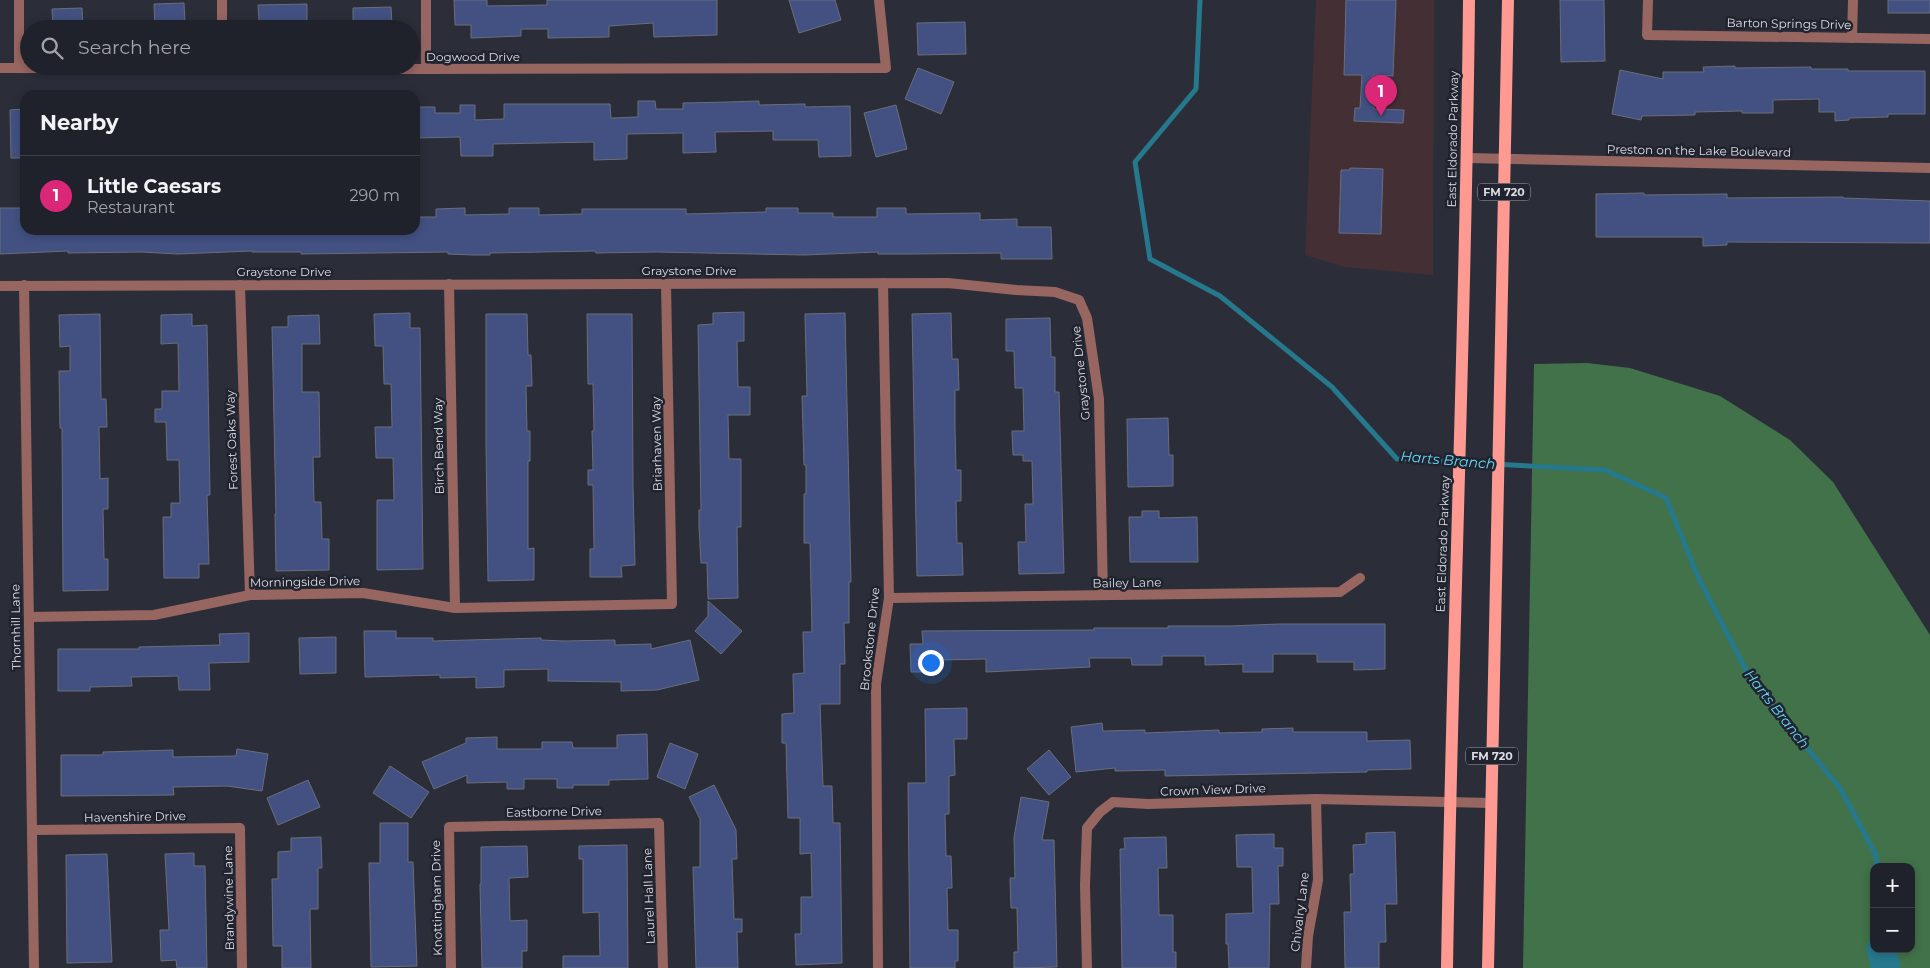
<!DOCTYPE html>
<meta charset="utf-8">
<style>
body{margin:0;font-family:Montserrat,sans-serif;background:#2d2f37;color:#f1f3f6}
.controls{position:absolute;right:15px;bottom:15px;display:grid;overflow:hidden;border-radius:10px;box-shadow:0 2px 8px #0003}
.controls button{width:45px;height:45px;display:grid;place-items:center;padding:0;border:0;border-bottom:1px solid #3d3f47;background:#20222b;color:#f1f3f6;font:25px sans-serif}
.you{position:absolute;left:930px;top:662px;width:18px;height:18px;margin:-12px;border:4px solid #fff;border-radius:50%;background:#1a73e8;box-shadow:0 0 0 8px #1a73e833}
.badge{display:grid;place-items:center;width:32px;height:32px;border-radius:50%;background:#db2777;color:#fff;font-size:16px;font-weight:700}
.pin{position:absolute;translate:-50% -41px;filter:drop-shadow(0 1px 2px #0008)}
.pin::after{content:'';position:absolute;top:26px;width:18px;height:15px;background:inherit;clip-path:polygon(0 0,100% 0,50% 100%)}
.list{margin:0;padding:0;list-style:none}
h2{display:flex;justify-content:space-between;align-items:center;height:65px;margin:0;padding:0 20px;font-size:21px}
h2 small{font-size:16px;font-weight:400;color:#a2a4a9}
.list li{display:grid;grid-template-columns:32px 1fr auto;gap:15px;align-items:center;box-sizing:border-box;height:80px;padding:0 20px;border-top:1px solid #3d3f47}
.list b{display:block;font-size:19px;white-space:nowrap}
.list p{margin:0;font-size:16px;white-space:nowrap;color:#a2a4a9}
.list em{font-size:16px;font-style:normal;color:#a2a4a9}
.icon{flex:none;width:28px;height:28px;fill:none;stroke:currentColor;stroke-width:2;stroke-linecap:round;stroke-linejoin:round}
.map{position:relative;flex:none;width:1930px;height:968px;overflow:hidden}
.search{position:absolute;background:#20222b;box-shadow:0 2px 8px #0003;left:20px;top:20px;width:400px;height:55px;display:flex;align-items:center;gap:12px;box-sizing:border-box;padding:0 18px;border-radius:28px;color:#a2a4a9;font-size:19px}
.panel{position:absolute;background:#20222b;box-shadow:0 2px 8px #0003;left:20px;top:90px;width:400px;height:145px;border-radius:15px}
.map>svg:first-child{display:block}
.commercial{fill:#443034}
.forest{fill:#41724a;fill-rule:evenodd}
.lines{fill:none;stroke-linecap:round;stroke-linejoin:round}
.stream{stroke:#26788d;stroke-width:5}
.river{stroke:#26788d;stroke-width:29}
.building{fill:#425182;stroke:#696e7a}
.minor{stroke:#976661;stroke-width:10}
.primary{stroke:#fe9a92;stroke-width:12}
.labels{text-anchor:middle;stroke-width:5;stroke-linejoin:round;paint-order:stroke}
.shield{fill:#21242f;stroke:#a3a6ae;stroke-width:1}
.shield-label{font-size:11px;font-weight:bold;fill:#dbdee5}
.street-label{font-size:12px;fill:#dbdee5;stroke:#21242f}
.water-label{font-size:14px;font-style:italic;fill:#64d9f8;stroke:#21242f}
</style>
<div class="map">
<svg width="1930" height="968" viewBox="0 0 1930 968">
<rect width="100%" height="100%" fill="#2b2e39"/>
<path class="commercial" d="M1316,0H1434L1433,275L1345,267L1305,255Z"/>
<path class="forest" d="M1587,363L1630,368L1720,396L1790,440L1833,482L1930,635V968H1523L1534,364ZM1874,867H1911V949H1874Z"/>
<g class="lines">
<path class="stream" d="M1200,0L1196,89L1135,162L1150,259L1220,296L1332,387L1397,459L1605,470L1666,498L1698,577L1751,680L1840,788L1876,855L1877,867"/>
<path class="river" d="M1881,949L1886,968"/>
</g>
<g class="building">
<path d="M454,0H487V6L547,5V0H717V35L654,37L653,23L609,26V37L548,38V29H521V36L471,38V25H455Z"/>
<path d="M789,0H835L841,20L799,33Z"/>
<path d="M1346,0H1396L1393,76L1373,75L1374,109L1404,110L1403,123L1354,121L1355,108H1360L1362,75H1344Z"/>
<path d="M1560,0H1604L1605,61L1561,62Z"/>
<rect x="1888" y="0" width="42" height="13"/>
<path d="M184,3L185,22H178V29H155L154,4Z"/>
<path d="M307,4V29H273V21H259L258,5Z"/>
<path d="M391,7L392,25H380V29H353V8Z"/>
<path d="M82,8L83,29H53L52,9Z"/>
<path d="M965,22L966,54L918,55L917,23Z"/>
<path d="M1735,66V68L1811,67V69H1848V71H1925V114H1888V117L1849,118V120L1835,121V112H1819V99L1773,100V113H1742V111L1695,112V115L1642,116L1641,120L1612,114L1620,70L1663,79V72H1704L1703,67Z"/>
<path d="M918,68L954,82L941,114L905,99Z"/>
<path d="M638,101H655L656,109H683V103L728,102L759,101V105L805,104V107L850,106L851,156L819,157L818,140H773V131L715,132L716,152L683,153V133L627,134V159L594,160V142L493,144V156H461L460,137L416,138V107H435V113H460V105H475V120L504,119V104H610L611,118L638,117Z"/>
<path d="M896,105L907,149L876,157L864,113Z"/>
<path d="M25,109V158H11L10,110Z"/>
<path d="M1350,168L1383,169L1381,234L1339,233L1341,170H1350Z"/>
<path d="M1644,193V195L1727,194V198L1843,197V198L1930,201V243L1727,242V245L1703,246V237H1596V194Z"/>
<path d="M0,208H25V230H415V217H436V209L465,208V215L509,214V208H539V215L582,214V209H686V214L766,212V208H798V213H833V217H877V208H906V214L980,213V220L1017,219V227H1051L1052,259H1001V253L913,254H878V252L804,255L656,252L596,253L595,251L490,253V255H473L448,254V252L301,254V252H252V251L178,254L141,252L68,253V251L0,254Z"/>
<path d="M744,312V341H737L738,387H750V415H728L729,459H741V527H737L738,598L708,599L707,563H701L699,527V510H701L698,325L713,324V313Z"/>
<path d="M410,313V328H420L423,569L377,570V500H394L393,458H376L375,427H392L391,384H384L383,346H375L374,314Z"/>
<path d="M845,313L851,582H849V623H844L845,664H840V704H820L823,786H832L833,823H840L842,963L796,965L795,934H801V897H812L811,853L800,854V818H788L786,743H782V714L794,713L793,674L804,673L803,632H812L810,543H804V494H806V465H804L802,396H807L805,314Z"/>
<path d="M951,313L952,359H958L959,390H955V427L956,470H961V501H956L957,543H962L963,575L917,576L912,314Z"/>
<path d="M100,314L101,399H106L107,427H99L100,479L108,478V509H103L104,559H108V590L63,591L62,428H60L59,371H70V346L60,347L59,315Z"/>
<path d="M192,314V326L207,325L210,495H207L209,564H199V578H164L163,517H171V503H180L179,460H167L166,422H155V409H162V391H179L178,343L161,344V315Z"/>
<path d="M486,314H527L528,355H531L532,386H526L527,431H530V461H528V549L534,548V580L488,581L486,445Z"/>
<path d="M587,314H632L633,486L635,565L621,566L622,577H590V549H594L593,485H588V470H593L592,431H594L593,384H588Z"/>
<path d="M319,315L320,344H302V392H319L320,457H313L314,502H321L322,539H329V570L276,571L275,514H276L272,327H288V316Z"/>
<path d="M1050,318L1051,357H1055V392H1059L1064,573L1019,574L1018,542H1026L1025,504H1033L1032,461H1023V455H1013L1012,431H1024L1023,388H1015L1014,351H1006V319Z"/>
<path d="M1168,418L1169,455H1173V486L1128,487L1127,419Z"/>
<path d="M1142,511H1159V518L1197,517L1198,562H1130L1129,517H1142Z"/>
<path d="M708,601L742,631L721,654L695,631L708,616Z"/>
<path d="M1279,624H1385V669L1354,670V662H1317V654H1273V672H1243V664L1205,665V656H1162V665H1132L1131,658H1089L1090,667L986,672V659L939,660V672H911L910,644H923L922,631L1094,630V628H1168V626H1230Z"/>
<path d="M364,631H396V638H433V641L541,638V640L564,641L615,640V645L651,644V649L690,640L699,680L657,690L621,691V682L548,681V669L504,670V687L476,688V677L440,678V675L365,677Z"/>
<path d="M249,633V662L209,663L210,690H179L178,676L131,677L132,686L90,687V691H58V649H139V647L220,645L219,634Z"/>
<path d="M336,637V673L300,674L299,638Z"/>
<path d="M967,708V739H954L955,775L949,776V814H945L946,856H951L952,888H947L948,930H958V961H955V968H910L908,783H926L925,709Z"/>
<path d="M1102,723L1103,731L1145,730V733L1219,730V733L1262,732V729L1293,728V732H1367V741L1410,740L1411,769L1367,770V772L1165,776V770L1115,771V768L1076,772L1071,727Z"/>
<path d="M647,734L648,779L609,780V785H573V788H557V779H524V789H507V782L467,783V775L434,789L422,762L466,743V738L497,737V749H542V742H572L573,748H617V735Z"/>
<path d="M670,743L698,754L685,789L657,777Z"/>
<path d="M237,749L268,754L262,791L227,786L173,787L174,795L61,796V755H103V752L173,750V757L236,756Z"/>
<path d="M1049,750L1071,777L1049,795L1027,769Z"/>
<path d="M390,766L429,792L411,818L373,793Z"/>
<path d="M308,780L320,807L278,825L267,798Z"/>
<path d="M714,785L736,830L737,859H732L734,919H742V932H737L738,968H696L693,867H700V819L689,797Z"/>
<path d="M1021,797L1049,802L1042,840H1054L1057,967L1014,968V952H1018L1017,908H1011L1010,878H1015L1014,838Z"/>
<path d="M380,823H408V862H413L417,966L371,967L369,863H380Z"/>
<path d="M1395,832L1397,904H1385L1386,942H1379V968H1345L1344,912H1351L1350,874H1354L1353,845L1366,844V833Z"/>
<path d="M1274,834V848H1283V866H1278L1279,904H1270L1269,968H1229L1228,944H1226V914L1253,913L1252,867H1237L1236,835Z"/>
<path d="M321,837L322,868H318V909H310L311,968H282V946H273L272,879H278V852L291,851V838Z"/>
<path d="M1166,837L1167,868H1158L1159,915H1173V952H1176V968H1122L1120,849H1125L1124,838Z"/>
<path d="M627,845L628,968H563V956H600L599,912L583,913V859H579V846Z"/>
<path d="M527,846L528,877L509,878L510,921L527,920V951H522V968H482L480,884H481V847Z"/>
<path d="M194,853V866H205L207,968H177L176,960L161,961L160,930H169L165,854Z"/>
<path d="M107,854L112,962L67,963L66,855Z"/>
</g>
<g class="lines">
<g class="minor">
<path d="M19,0V67"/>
<path d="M1648,0L1647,35L1930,39"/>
<path d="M222,29V0"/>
<path d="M1852,38L1853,0"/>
<path d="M0,68L426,69L886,68L879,0"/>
<path d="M426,69V0"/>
<path d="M1467,158L1930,168"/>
<path d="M449,284L455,608"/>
<path d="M24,285L34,968"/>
<path d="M240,285L250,595"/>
<path d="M0,286L948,283L1016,290L1055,292L1079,300L1087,318L1099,399L1103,595"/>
<path d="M889,598L1340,592L1360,578"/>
<path d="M29,617L154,615L250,595L363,593L455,608L672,604L666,284"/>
<path d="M32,830L240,828L242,968"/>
<path d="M451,968L449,827L659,823L663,968"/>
<path d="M878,968L876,684L889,598L883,283"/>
<path d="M1087,968L1085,885L1087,828L1100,812L1113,802L1148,804L1316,799L1491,803"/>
<path d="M1306,968L1308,936L1318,880L1316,799"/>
</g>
<g class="primary">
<path d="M1447,968C1452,645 1466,323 1469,0"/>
<path d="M1488,968L1508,0"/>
</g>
</g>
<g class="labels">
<g class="shield">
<rect x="1478" y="183.5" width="52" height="17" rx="4"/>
<rect x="1466" y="747.5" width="52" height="17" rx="4"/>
</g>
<g class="shield-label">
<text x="1504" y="196">FM 720</text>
<text x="1492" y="760">FM 720</text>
</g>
<g class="street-label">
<text transform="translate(1789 24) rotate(1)" y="4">Barton Springs Drive</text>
<text x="473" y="61">Dogwood Drive</text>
<text transform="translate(1453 139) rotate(-89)" y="4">East Eldorado Parkway</text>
<text transform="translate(1699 151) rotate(1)" y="4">Preston on the Lake Boulevard</text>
<text x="689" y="275">Graystone Drive</text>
<text x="284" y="276">Graystone Drive</text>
<text transform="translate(1081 373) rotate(-96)" y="4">Graystone Drive</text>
<text transform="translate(232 440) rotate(-92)" y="4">Forest Oaks Way</text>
<text transform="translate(657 444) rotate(-91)" y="4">Briarhaven Way</text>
<text transform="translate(439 446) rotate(-91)" y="4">Birch Bend Way</text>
<text transform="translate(1443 544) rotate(-88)" y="4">East Eldorado Parkway</text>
<text transform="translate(305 582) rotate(-1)" y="4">Morningside Drive</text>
<text transform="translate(1127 583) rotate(-1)" y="4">Bailey Lane</text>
<text transform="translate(16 627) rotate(-91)" y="4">Thornhill Lane</text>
<text transform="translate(870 639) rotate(-84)" y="4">Brookstone Drive</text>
<text transform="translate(1213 790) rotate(-2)" y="4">Crown View Drive</text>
<text transform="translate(554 812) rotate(-1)" y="4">Eastborne Drive</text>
<text transform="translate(135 817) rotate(-1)" y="4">Havenshire Drive</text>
<text transform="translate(649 896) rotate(-92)" y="4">Laurel Hall Lane</text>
<text transform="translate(229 898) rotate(-91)" y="4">Brandywine Lane</text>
<text transform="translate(437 898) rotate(-91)" y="4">Knottingham Drive</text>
<text transform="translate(1300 912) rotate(-83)" y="4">Chivalry Lane</text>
</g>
<g class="water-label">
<text transform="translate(1448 460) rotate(5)" y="5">Harts Branch</text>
<text transform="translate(1777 709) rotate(52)" y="5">Harts Branch</text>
</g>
</g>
</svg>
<div class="controls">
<button>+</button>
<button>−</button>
</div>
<div class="you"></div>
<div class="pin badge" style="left:1381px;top:116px">1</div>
<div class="search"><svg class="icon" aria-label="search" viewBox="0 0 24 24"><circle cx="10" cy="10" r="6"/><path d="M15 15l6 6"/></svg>Search here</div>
<section class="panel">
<h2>Nearby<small></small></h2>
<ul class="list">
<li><span class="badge">1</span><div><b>Little Caesars</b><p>Restaurant</p></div><em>290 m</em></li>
</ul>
</section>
</div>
